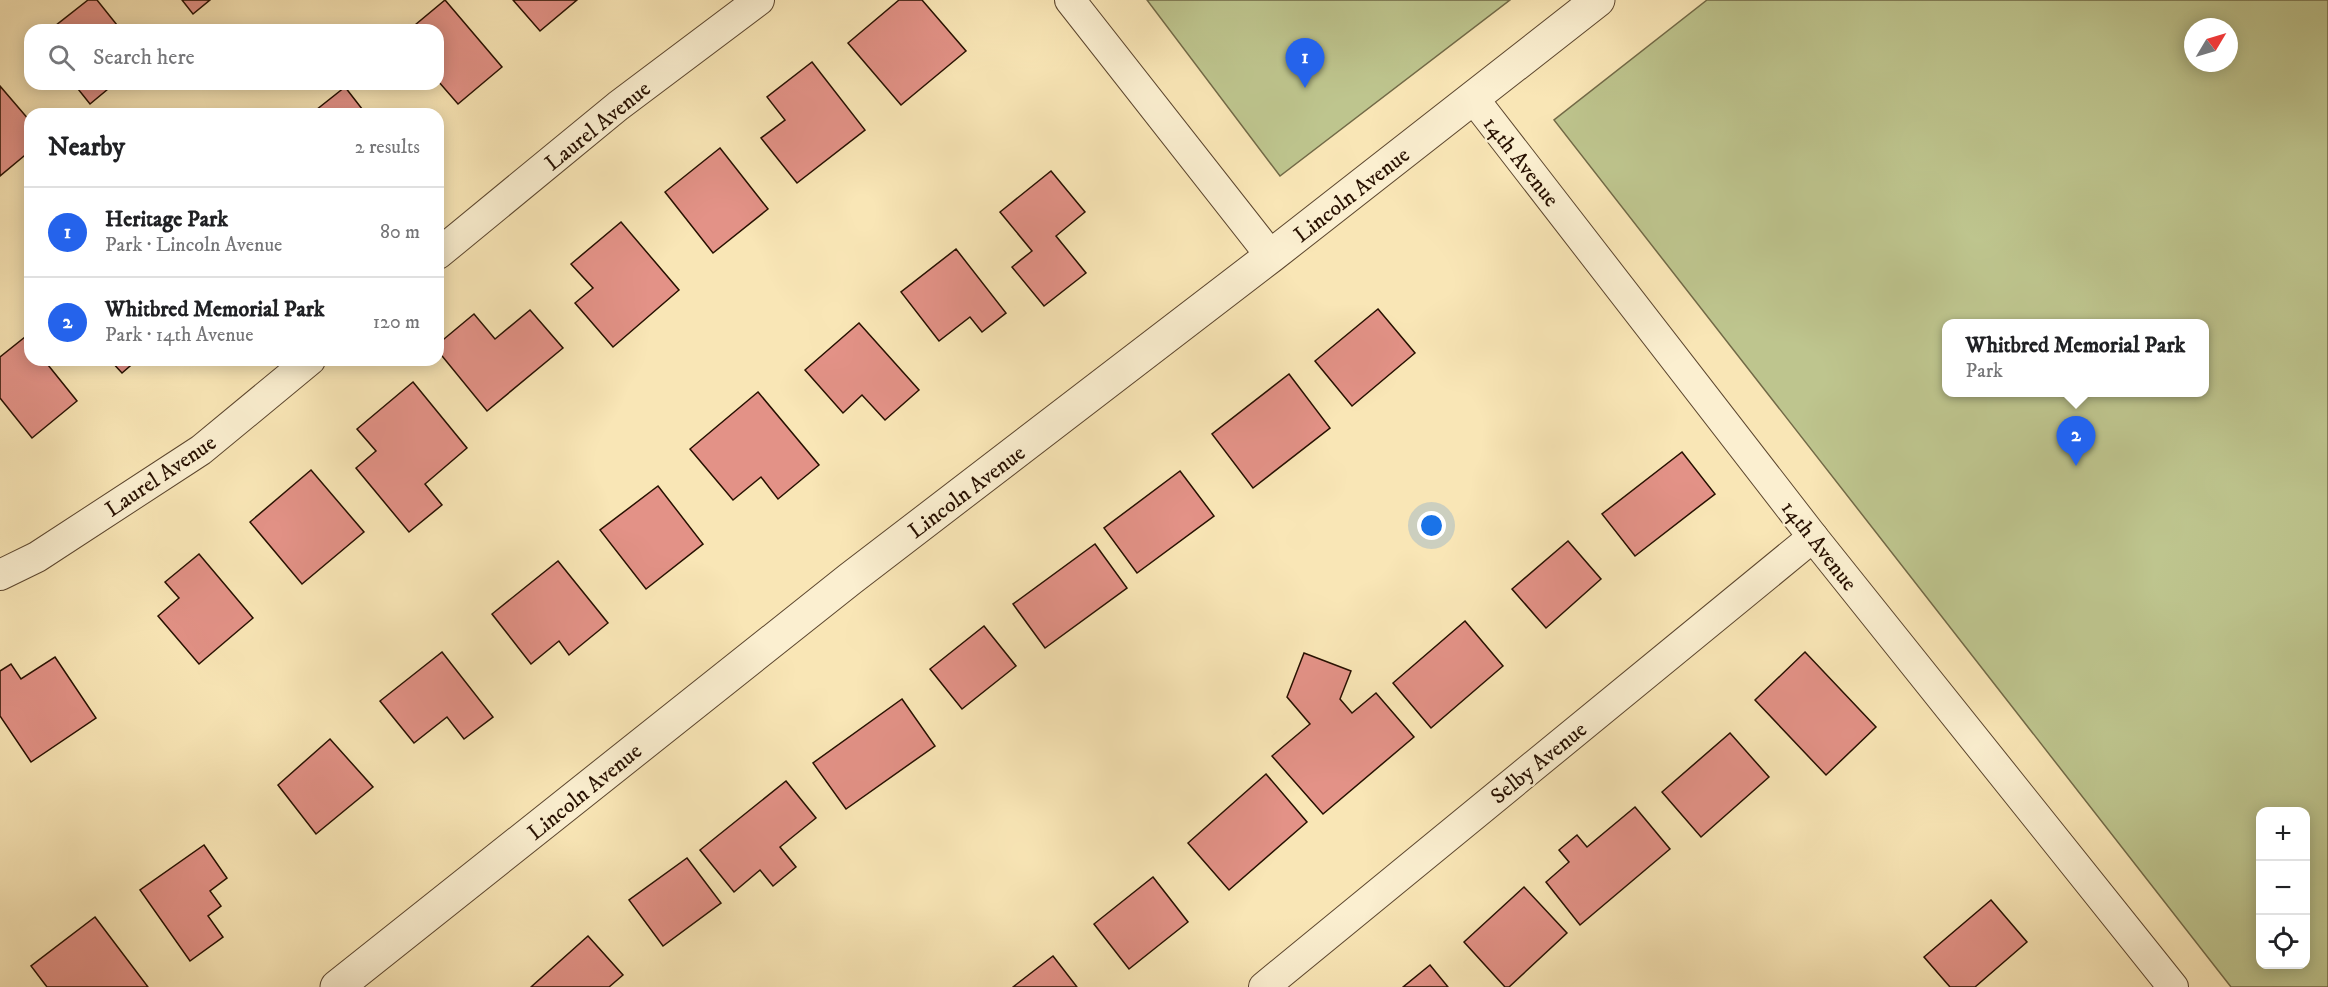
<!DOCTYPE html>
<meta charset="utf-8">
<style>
body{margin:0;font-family:"IM FELL DW Pica",serif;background:#f6f6f6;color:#202124}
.controls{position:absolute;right:18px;bottom:18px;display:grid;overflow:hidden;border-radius:12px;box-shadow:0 3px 15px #0003}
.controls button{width:54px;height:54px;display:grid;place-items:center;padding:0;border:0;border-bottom:2px solid #e0e0e0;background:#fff;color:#202124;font:30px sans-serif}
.compass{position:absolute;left:2184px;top:18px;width:54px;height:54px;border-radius:50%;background:#fff;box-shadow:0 3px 15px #0003;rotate:52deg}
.you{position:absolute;left:1432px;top:526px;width:21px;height:21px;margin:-15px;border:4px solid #fff;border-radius:50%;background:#1a73e8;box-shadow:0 0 0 9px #1a73e833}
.badge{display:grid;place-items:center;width:39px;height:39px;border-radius:50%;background:#2563eb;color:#fff;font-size:20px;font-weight:700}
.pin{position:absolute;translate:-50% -50px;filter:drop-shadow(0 2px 3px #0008)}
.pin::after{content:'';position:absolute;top:32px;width:21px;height:18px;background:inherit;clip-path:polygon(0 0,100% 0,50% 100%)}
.popup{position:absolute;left:1942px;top:319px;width:267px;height:78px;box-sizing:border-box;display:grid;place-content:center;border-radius:12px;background:#fff;filter:drop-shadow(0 2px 4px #0005);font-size:20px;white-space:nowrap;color:#757577}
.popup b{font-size:22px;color:#202124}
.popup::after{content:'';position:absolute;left:50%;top:100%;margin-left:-12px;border:12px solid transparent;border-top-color:#fff}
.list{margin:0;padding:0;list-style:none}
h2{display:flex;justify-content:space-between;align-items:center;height:78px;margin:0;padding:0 24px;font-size:26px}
h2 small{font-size:20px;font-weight:400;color:#757577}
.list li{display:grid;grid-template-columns:39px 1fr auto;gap:18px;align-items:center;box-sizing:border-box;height:90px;padding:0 24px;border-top:2px solid #e0e0e0}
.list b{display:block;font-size:22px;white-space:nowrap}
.list p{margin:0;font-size:20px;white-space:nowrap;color:#757577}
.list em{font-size:20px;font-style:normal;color:#757577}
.icon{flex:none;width:33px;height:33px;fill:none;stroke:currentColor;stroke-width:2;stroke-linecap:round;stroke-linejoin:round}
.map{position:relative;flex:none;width:2328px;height:987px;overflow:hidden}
.search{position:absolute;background:#fff;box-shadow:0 3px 15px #0003;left:24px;top:24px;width:420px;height:66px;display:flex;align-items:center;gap:15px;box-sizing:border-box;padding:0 21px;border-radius:18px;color:#757577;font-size:22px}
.panel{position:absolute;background:#fff;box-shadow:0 3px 15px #0003;left:24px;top:108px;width:420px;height:258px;border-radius:18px}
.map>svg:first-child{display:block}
.green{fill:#bec58e;stroke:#726a47;stroke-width:1.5;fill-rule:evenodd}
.building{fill:#e39287;stroke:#271000;stroke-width:1.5}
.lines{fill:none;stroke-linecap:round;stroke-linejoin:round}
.minor-casing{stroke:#5c462e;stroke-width:32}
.tertiary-casing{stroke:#5c462e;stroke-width:35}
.minor{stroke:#fbefd0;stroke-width:30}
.tertiary{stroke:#fbefd0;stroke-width:33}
.labels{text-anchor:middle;stroke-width:5;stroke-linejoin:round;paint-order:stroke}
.street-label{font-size:22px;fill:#271000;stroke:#fbefd0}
</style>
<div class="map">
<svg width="2328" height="987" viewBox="0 0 2328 987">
<rect width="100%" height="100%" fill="#f9e6b6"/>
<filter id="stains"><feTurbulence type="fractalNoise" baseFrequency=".00333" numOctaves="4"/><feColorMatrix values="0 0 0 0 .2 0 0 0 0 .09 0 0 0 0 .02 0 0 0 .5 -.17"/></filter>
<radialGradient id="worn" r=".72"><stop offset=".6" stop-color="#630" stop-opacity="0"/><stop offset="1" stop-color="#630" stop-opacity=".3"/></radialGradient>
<g class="green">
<path d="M1147,0H1510L1280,176Z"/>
<path d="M1707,0H2328V987H2231L1554,120ZM2193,27H2229V63H2193ZM1947,324H2205V392H1947ZM2260,812H2306V964H2260Z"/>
</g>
<g class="building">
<path d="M88,0H97L121,30H58L55,26Z"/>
<path d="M182,0H210L193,14Z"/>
<path d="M445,0L502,67L458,104L438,81V30H409Z"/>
<path d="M513,0H577L540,31Z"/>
<path d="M899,0H922L966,51L901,105L848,43Z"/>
<path d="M812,62L865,130L797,183L761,138L785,120L767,97Z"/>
<path d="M74,84H114L90,104Z"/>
<path d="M0,86L30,121V151L0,176Z"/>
<path d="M345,87L366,114H311Z"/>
<path d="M720,148L768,209L713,253L665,192Z"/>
<path d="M1051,171L1085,212L1056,236L1086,273L1044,306L1012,267L1032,251L1000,212Z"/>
<path d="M621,222L679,290L613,347L575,303L593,288L571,264Z"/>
<path d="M956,249L1006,313L982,332L970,317L939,341L901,292Z"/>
<path d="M1378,309L1415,353L1352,406L1315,361Z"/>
<path d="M530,310L563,348L487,411L438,351V344L474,314L495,339Z"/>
<path d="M859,323L919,390L885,420L862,395L843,413L805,370Z"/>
<path d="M25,337L30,343V360H44L77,401L32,438L0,398V357Z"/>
<path d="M110,360H137L122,373Z"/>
<path d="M1289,374L1330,428L1253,488L1212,434Z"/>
<path d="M413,382L467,448L425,484L442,505L409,532L356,468L376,451L357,429Z"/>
<path d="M758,392L819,465L778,499L761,477L733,500L690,449Z"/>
<path d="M1682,452L1715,494L1635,556L1602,514Z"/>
<path d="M311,470L364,532L302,584L250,522Z"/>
<path d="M1180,471L1214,516L1137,573L1104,528Z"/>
<path d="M658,486L703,544L646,589L600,530Z"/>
<path d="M1568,541L1601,579L1546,628L1512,589Z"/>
<path d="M1095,544L1127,588L1045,648L1013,604Z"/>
<path d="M199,554L253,618L199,664L158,616L179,598L165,582Z"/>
<path d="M558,561L608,623L569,655L559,641L531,664L492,614Z"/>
<path d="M1465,621L1503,666L1431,728L1393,683Z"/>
<path d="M984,626L1016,666L962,709L930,669Z"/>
<path d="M442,652L493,717L464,739L447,717L414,743L380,701Z"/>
<path d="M1805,652L1876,727L1826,775L1755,700Z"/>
<path d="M1304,653L1351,671L1340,699L1352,713L1376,693L1414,737L1323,814L1272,756L1310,724L1287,697Z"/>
<path d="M55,657L96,718L31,762L0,716V671L11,664L21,679Z"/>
<path d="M902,699L935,746L846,809L813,763Z"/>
<path d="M1730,733L1769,777L1701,837L1662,792Z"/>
<path d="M330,739L373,787L316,834L278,785Z"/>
<path d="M1266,774L1307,822L1229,890L1188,843Z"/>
<path d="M786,781L816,818L780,847L796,867L773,886L760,870L734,892L700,850Z"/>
<path d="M1635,807L1670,849L1580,925L1546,882L1569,862L1559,850L1577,835L1587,847Z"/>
<path d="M204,845L227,878L210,891L221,906L208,916L223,937L190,961L140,890Z"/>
<path d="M687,858L721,903L663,946L629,900Z"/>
<path d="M1153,877L1188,922L1129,969L1094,924Z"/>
<path d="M1524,887L1567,933L1509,987H1505L1464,942Z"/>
<path d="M1991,900L2027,942L1975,987H1950L1924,957Z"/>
<path d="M95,917L148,987H47L31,966Z"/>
<path d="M588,936L623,975L609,987H531Z"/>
<path d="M1053,956L1077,987H1013Z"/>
<path d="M1430,965L1448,987H1403Z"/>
</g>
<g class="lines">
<g class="minor-casing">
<g id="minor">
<path d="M1070,0L1271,256"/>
<path d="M1473,98L1813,537L2173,987"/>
<path d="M438,254L618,106L759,0"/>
<path d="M0,575L37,557L201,450L310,360"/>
<path d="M1264,987L1813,537"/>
</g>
</g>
<g class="tertiary-casing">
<path id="tertiary" d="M337,987L850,579L1271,256L1598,0"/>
</g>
<use href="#minor" class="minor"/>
<use href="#tertiary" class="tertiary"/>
</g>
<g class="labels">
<g class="street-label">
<text transform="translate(597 125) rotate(-39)" y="8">Laurel Avenue</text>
<text transform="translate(1522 161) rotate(52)" y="8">14th Avenue</text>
<text transform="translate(1351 194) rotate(-38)" y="8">Lincoln Avenue</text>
<text transform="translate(160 475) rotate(-34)" y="8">Laurel Avenue</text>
<text transform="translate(966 491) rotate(-37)" y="8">Lincoln Avenue</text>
<text transform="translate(1820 545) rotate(52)" y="8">14th Avenue</text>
<text transform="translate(1538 762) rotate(-39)" y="8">Selby Avenue</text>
<text transform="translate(584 791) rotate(-39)" y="8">Lincoln Avenue</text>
</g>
</g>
<rect width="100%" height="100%" filter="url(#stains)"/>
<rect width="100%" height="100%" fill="url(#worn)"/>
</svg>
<div class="controls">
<button>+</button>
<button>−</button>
<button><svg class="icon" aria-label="locate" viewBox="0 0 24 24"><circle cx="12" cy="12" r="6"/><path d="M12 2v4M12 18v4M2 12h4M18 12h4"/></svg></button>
</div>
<svg class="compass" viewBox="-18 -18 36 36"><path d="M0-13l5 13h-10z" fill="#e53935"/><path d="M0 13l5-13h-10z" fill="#757577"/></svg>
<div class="you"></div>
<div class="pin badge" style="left:1305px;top:88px">1</div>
<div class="pin badge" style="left:2076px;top:466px">2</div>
<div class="popup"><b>Whitbred Memorial Park</b>Park</div>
<div class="search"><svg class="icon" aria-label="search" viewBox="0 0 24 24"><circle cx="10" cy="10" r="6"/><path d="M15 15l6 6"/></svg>Search here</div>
<section class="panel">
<h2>Nearby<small>2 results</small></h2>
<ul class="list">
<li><span class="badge">1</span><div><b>Heritage Park</b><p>Park · Lincoln Avenue</p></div><em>80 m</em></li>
<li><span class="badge">2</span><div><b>Whitbred Memorial Park</b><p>Park · 14th Avenue</p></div><em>120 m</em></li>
</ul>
</section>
</div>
